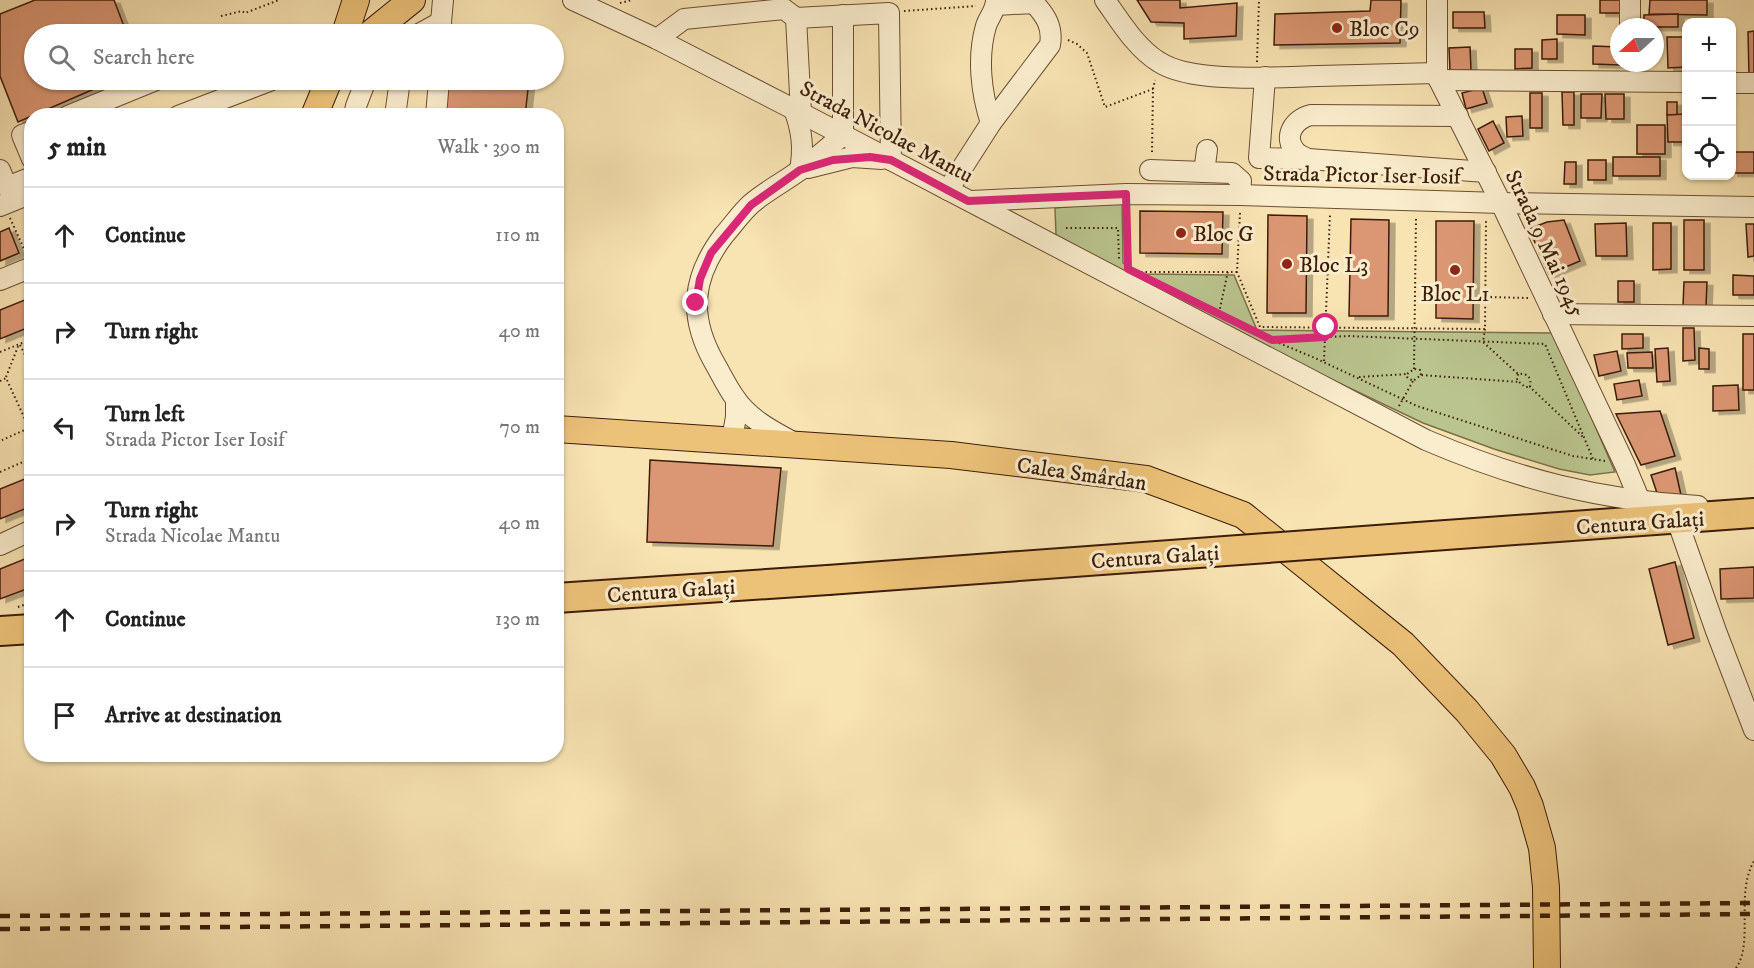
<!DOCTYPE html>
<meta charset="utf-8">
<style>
body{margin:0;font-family:"IM FELL DW Pica",serif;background:#f2f2f2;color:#222}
.controls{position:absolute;right:18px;top:18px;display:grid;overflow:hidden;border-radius:12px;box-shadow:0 2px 4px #0004}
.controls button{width:54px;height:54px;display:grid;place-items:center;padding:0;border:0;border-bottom:2px solid #e0e0e0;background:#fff;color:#222;font:30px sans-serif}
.compass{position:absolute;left:1610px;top:18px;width:54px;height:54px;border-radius:50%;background:#fff;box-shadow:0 2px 4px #0004;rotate:249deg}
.stop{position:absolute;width:18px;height:18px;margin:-14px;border:4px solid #db2777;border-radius:50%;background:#fff}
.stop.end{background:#db2777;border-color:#fff;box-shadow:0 2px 6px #0008}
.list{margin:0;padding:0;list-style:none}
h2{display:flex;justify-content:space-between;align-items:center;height:78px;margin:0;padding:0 24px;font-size:26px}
h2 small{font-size:20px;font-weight:400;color:#767676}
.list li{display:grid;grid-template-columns:39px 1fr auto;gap:18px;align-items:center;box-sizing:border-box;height:96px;padding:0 24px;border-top:2px solid #e0e0e0}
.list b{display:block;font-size:22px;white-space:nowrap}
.list p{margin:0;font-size:20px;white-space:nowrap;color:#767676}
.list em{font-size:20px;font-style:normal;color:#767676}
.icon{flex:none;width:33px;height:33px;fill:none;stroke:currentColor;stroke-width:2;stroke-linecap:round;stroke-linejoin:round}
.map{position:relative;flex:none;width:1754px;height:968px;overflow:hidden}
.search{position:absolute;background:#fff;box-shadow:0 2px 4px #0004;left:24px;top:24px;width:540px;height:66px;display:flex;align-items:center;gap:15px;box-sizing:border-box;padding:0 21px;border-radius:33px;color:#767676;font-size:22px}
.panel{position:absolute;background:#fff;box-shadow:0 2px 4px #0004;left:24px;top:108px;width:540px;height:654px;border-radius:24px}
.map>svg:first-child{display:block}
.green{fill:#bac48e;stroke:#7b704b;stroke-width:1.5}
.building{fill:#db9773;stroke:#3c1d08;stroke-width:1.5;filter:url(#shadow)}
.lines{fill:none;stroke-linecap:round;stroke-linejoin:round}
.minor-casing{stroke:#6b4e32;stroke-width:22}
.major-casing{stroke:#3c1d08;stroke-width:28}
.highway-casing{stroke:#3c1d08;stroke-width:32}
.path{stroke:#3c1d08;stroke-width:2;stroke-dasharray:1.5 3;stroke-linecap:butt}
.minor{stroke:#faedcd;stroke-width:20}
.major{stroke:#ecc279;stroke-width:26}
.highway{stroke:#ecc279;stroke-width:28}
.rail{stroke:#3c1d08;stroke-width:4.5;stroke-dasharray:10 10;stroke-linecap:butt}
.highway-bridge-casing{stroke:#3c1d08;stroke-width:32;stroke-linecap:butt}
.highway-bridge{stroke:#ecc279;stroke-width:28}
.route{stroke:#db2777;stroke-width:8}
.poi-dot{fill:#8f2418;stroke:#faedcd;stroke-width:2}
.labels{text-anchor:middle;stroke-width:6;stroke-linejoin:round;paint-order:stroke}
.poi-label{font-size:22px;fill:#3c1d08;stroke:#faedcd;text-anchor:start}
.street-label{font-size:22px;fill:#3c1d08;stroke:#faedcd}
</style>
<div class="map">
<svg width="1754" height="968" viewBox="0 0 1754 968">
<defs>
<filter id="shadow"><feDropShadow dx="6" dy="3.5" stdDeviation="0" flood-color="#0004"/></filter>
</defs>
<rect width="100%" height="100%" fill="#f8e3b2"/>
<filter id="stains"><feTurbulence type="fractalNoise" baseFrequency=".00333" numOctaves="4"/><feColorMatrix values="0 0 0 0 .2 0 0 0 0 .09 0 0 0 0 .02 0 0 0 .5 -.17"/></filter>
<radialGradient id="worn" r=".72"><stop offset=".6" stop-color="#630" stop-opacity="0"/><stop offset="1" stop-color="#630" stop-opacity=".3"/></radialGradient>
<path class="green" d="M1122,202L1123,263L1145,274L1234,275L1257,330L1555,333L1615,472L1590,475L1559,469L1494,449L1423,423L1249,340L1056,235L1055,208Z"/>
<g class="building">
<path d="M35,0H114L127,34H34V80H115L18,122L0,76V14Z"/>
<path d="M1137,0H1180V8L1237,3L1236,36L1184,39V23L1151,22Z"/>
<path d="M1371,0H1401L1400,43L1274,45L1275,14L1370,11Z"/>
<path d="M1600,0H1621L1622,13H1600Z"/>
<path d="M1650,0H1707V15L1649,14Z"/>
<path d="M1453,12H1484L1485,28H1453Z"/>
<path d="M1678,14V27H1644V15Z"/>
<path d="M1557,15H1585V35L1557,34Z"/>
<path d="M455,29L502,34H454Z"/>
<path d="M1754,31V76H1749L1748,32Z"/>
<path d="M1667,37H1685L1686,67L1668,68Z"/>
<path d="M1557,39V59H1542V40Z"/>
<path d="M1593,46L1619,47L1620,65L1593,64Z"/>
<path d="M1470,47L1471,70L1450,71L1449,48Z"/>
<path d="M1515,49H1532V68L1515,69Z"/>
<path d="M449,80H529L525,116H444Z"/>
<path d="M1482,88L1487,103L1466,109L1462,93Z"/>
<path d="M1562,92H1574V125H1563Z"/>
<rect x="1530" y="93" width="12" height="35"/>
<path d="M1581,94H1602L1601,118H1581Z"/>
<path d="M1605,94H1624V119H1606Z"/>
<rect x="1667" y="102" width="10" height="13"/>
<path d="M1686,114V142H1668L1667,115Z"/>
<path d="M1522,116L1523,136L1507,137L1506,117Z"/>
<path d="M1493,121L1504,143L1489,151L1478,129Z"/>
<rect x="1637" y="125" width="28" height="29"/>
<rect x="1732" y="152" width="22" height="21"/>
<rect x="1613" y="157" width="47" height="19"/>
<rect x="1588" y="160" width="18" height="20"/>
<path d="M1565,162H1576V184H1564Z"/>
<path d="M1140,211L1223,212L1222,254L1140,253Z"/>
<path d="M1268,215L1307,216L1306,313H1267Z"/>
<path d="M1351,219L1389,220L1388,316H1349Z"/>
<path d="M1564,220L1580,261L1549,274L1529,229L1547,222Z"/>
<rect x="1684" y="220" width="20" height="50"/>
<path d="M1436,221H1474L1473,319L1436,318Z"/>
<path d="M1626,223L1627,256H1596L1595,224Z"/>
<path d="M1653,223H1671V269L1653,270Z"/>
<path d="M1746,224H1754V256L1748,257Z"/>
<path d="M9,228L19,253L0,261V232Z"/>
<path d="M1733,275L1754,276V295H1733Z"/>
<rect x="1618" y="281" width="16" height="21"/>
<path d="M1684,282H1707L1706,307L1683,306Z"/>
<path d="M32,297V326L0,339V310Z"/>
<path d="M1683,328H1694L1695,360L1683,361Z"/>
<path d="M1622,334H1643V348L1622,349Z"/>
<rect x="1743" y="334" width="11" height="56"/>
<path d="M1668,348L1670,381L1657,382L1655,349Z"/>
<path d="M1699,348L1709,349V369H1699Z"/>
<path d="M1617,351L1621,371L1599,376L1594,355Z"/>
<path d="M1652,352L1653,368H1628L1627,353Z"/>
<path d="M1639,380L1642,396L1617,400L1614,384Z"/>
<path d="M1738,385L1739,410L1713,411V386Z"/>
<path d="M1660,411L1675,456L1641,465L1616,414Z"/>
<path d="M650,460L781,468L773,546L647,542Z"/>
<path d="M1675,468L1681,495L1657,493L1651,475Z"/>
<path d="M32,476V506L0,519V489Z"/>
<path d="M32,556V587L0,599V569Z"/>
<path d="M1675,562L1694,638L1668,645L1649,569Z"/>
<path d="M1754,567V598L1721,599L1720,569Z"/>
</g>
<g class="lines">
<g class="minor-casing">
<g id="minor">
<path d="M573,0L657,39L801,113L1426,440C1517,479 1599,500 1698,506"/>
<path d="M1105,0C1120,21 1136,48 1159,62C1193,84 1277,77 1318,76C1358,75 1397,74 1437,73"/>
<path d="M1437,0V73L1439,80L1501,203L1625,465L1640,501"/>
<path d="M1630,0V27"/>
<path d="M843,15V135"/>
<path d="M796,18L801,113"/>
<path d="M419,34L441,22"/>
<path d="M442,34L441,22L443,0"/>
<path d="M657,39L684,19L784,9L796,18L889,13L891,160"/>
<path d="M1265,77L1259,158L1308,159"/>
<path d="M1439,80L1686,82"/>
<path d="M1732,83H1754"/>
<path d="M794,109C802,131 804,148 800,170"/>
<path d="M68,116L156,80"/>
<path d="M178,116L272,80"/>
<path d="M354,116L356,106L366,80"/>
<path d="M395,116L400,80"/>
<path d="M436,116L439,80"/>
<path d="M1458,116L1311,115C1294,119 1282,137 1296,152C1299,155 1304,157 1308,159L1486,172"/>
<path d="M991,123C981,93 977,57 986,26C989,17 996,10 996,0"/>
<path d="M32,131L22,135L32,159"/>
<path d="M1207,150L1204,172L1232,173L1241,181L1240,195"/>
<path d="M808,168L852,157L882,159"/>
<path d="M0,170L7,187L32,177"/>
<path d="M1150,170L1204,172"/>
<path d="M948,190L991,123L1050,45C1053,27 1046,16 1034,3L996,5"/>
<path d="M971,201L1126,194L1240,195L1501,203L1754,207"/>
<path d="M0,206L32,193"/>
<path d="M0,280L32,267"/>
<path d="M1553,314L1754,316"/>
<path d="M732,439L736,417V400"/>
<path d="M793,442C772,431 748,418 735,398C727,387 721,374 714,362C688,316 692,277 724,235C733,225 741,213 751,204C766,191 784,182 800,170C815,159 829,147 843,135"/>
<path d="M1677,520L1716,631L1754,730"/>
<path d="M0,545L32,530"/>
</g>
</g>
<g class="major-casing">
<g id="major">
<path d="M345,34L356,0"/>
<path d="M370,34L412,0"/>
<path d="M314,116L329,80"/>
<path d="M556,429L951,455L1146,479L1243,515L1403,644L1467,711L1503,755L1522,787L1530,806L1542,848L1546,887L1547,968"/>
</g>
</g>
<g class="highway-casing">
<g id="highway">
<path d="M1418,537L1754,513"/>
<path d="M556,598L828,580"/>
<path d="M0,631L32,629"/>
</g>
</g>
<g class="path">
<path d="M620,3L632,0"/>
<path d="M904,11L976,6"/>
<path d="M221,16L242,11L245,13L279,0"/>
<path d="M1068,40L1077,44L1087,53L1105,107L1153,89"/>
<path d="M1257,62L1259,0"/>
<path d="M1152,152L1153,89L1155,80"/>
<path d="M1126,212L1128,266"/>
<path d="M1240,213L1237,272L1260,327L1485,329L1486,220"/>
<path d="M10,218L25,251"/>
<path d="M1066,228H1118L1119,260"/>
<path d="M1141,272H1237"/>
<path d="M1486,297L1528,298"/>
<path d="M1219,313L1228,271"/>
<path d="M1485,329L1483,342L1518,374C1527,373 1532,377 1530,387L1583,437"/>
<path d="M1272,340L1348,336L1545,344L1593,459"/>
<path d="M1279,343L1315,358L1417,406L1573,456L1605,461"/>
<path d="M20,345L32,369"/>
<path d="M0,352L32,339"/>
<path d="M1324,361L1330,214"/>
<path d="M1414,369L1416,217"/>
<path d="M1518,374L1517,380L1525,387H1530"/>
<path d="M1421,375L1420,370L1414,369L1407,374V377L1413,381L1421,375L1519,382"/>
<path d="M6,377L19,344"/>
<path d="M1359,377L1407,374"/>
<path d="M0,381L6,378L29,428L0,441"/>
<path d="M1399,406L1413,381"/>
<path d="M0,472L32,458"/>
<path d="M18,607L32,602"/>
<path d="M1736,968C1754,943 1735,894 1754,861"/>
</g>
<use href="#minor" class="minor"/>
<use href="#major" class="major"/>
<use href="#highway" class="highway"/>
<g class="rail">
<path d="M0,916L1754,903"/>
<path d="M0,929L1754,914"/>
</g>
<g class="highway-bridge-casing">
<path id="highway-bridge" d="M828,580L1418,537"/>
</g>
<use href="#highway-bridge" class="highway-bridge"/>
</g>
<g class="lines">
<path class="route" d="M696,303L700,279L711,253L751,205L800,170L833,160L870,157L891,160L968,201L1126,194L1128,269L1272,340L1325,337L1326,327"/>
</g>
<g class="poi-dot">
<circle cx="1337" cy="28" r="6"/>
<circle cx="1181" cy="233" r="6"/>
<circle cx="1287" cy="264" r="6"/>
<circle cx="1455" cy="270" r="6"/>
</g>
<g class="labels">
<g class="poi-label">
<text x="1349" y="36">Bloc C9</text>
<text x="1193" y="241">Bloc G</text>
<text x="1299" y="272">Bloc L3</text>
<text x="1455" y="301" text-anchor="middle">Bloc L1</text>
</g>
<g class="street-label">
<text transform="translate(887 131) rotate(28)" y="8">Strada Nicolae Mantu</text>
<text transform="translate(1362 174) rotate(1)" y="8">Strada Pictor Iser Iosif</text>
<text transform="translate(1546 243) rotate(65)" y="8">Strada 9 Mai 1945</text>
<text transform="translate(1082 473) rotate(8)" y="8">Calea Smârdan</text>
<text transform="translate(1640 522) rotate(-4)" y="8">Centura Galați</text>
<text transform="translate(1155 556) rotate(-4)" y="8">Centura Galați</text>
<text transform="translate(671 590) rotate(-4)" y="8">Centura Galați</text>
</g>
</g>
<rect width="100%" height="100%" filter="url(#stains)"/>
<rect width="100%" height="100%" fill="url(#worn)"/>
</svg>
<div class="controls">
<button>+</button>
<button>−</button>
<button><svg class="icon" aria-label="locate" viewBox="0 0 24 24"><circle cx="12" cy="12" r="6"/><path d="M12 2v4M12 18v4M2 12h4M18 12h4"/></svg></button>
</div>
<svg class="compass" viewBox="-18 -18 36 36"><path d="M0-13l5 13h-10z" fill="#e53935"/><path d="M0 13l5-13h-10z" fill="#767676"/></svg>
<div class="stop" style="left:1326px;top:327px"></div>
<div class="stop end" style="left:696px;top:303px"></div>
<div class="search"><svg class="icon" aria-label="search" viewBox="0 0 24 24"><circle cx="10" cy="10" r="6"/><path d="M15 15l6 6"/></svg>Search here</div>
<section class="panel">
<h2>5 min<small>Walk · 390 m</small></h2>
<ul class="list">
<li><svg class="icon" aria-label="ahead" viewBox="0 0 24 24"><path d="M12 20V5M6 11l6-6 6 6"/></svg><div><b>Continue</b></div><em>110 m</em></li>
<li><svg class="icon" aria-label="right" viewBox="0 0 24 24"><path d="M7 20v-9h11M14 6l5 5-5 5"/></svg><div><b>Turn right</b></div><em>40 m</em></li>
<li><svg class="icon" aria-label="left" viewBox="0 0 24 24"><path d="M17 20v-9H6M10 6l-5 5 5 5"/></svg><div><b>Turn left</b><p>Strada Pictor Iser Iosif</p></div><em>70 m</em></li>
<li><svg class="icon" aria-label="right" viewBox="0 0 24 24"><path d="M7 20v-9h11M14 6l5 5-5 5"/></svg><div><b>Turn right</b><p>Strada Nicolae Mantu</p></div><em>40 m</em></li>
<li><svg class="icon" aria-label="ahead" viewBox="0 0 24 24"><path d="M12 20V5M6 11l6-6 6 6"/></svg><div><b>Continue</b></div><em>130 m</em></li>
<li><svg class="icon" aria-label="arrive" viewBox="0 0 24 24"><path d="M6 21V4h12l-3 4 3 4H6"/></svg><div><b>Arrive at destination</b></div></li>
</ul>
</section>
</div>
